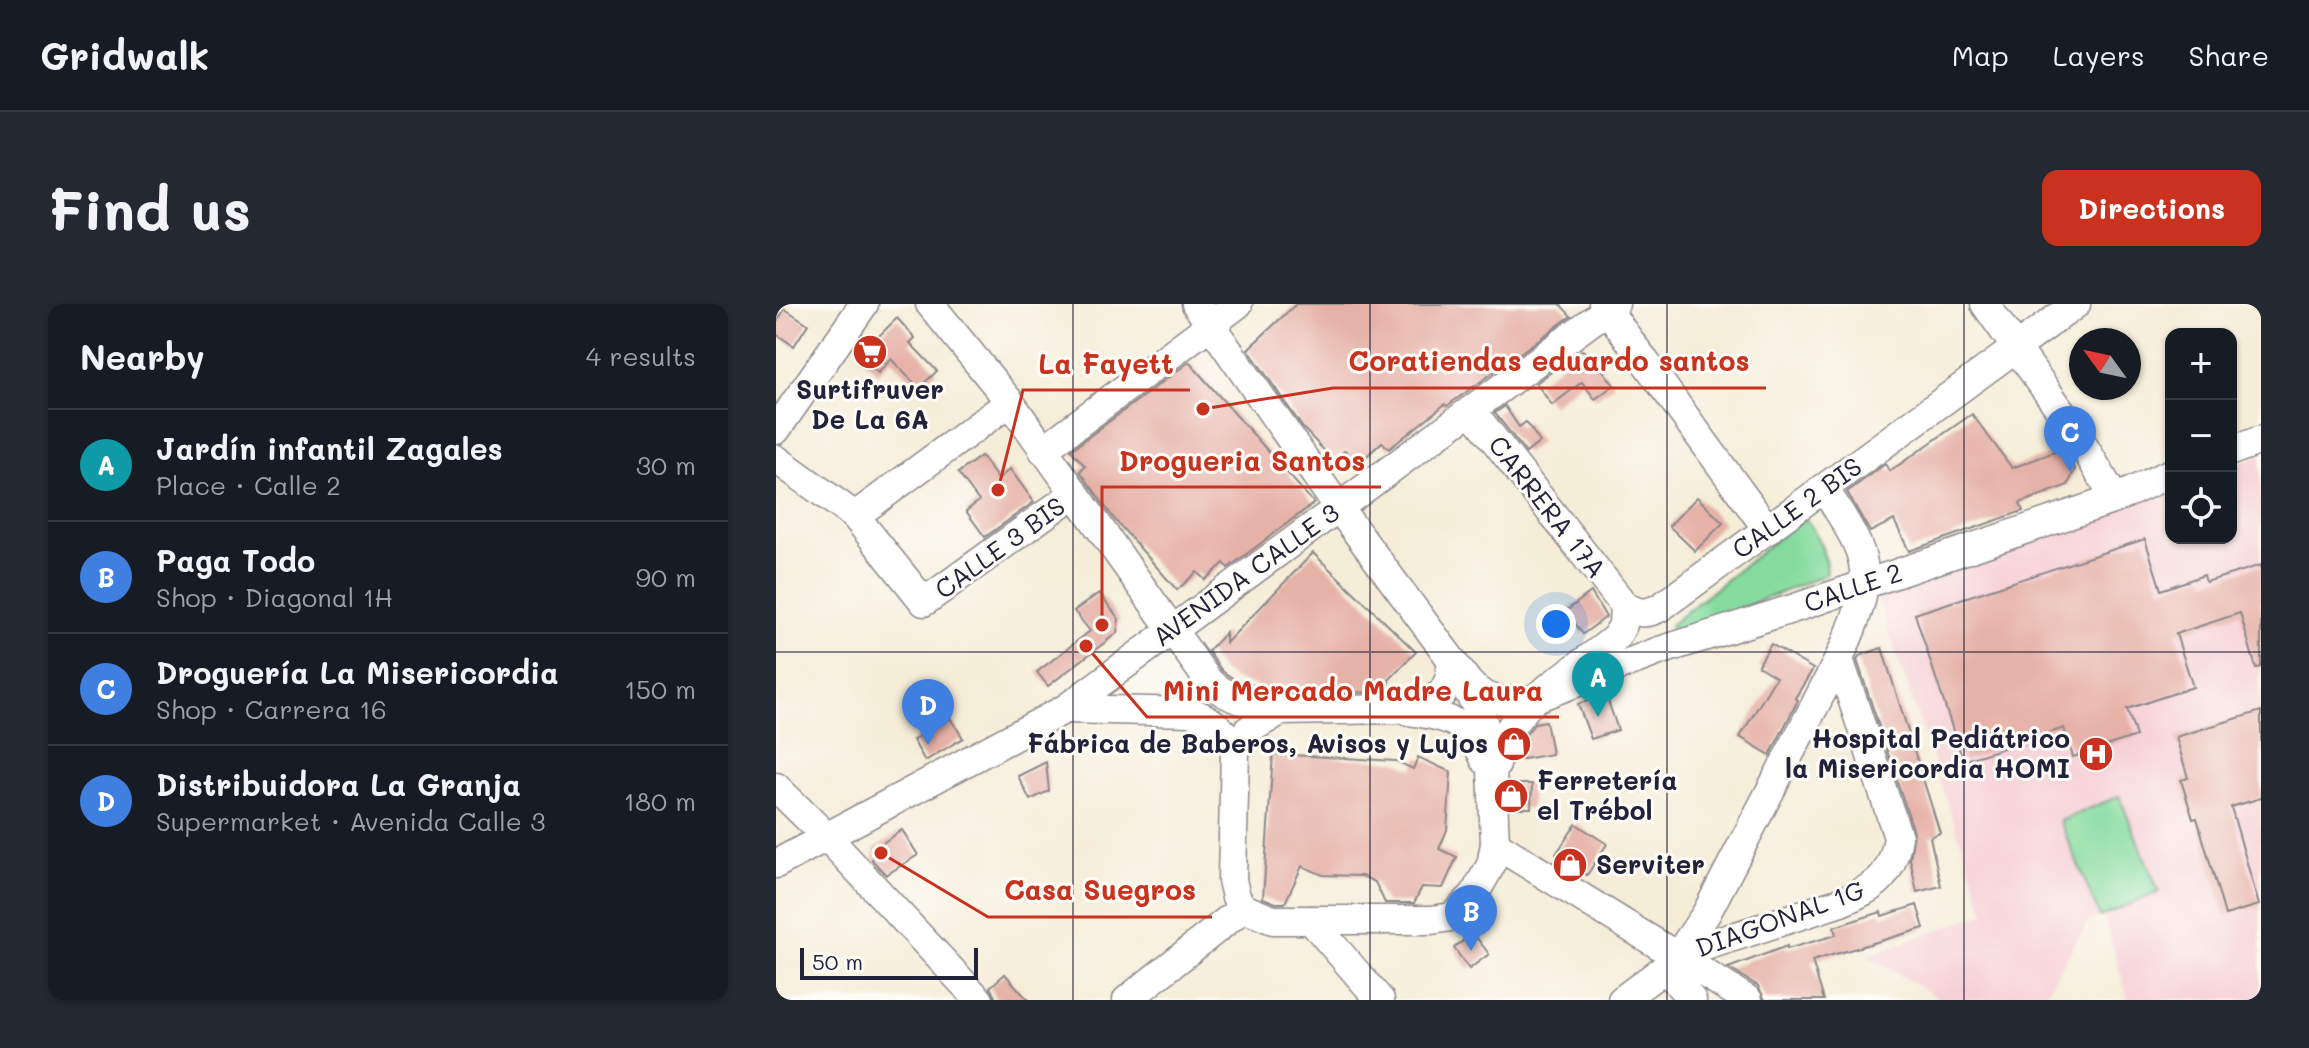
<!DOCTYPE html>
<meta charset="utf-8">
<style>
body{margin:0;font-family:Mali,sans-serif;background:#242831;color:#f1f3f6}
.controls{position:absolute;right:24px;top:24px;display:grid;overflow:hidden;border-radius:16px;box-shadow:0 2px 6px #0004}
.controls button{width:72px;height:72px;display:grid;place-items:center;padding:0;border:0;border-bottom:2px solid #363941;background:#171b24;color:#f1f3f6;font:40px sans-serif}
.compass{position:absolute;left:1293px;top:24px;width:72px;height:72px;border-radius:50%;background:#171b24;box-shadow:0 2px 6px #0004;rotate:303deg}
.scale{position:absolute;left:24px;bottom:20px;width:178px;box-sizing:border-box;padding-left:8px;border:4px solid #22223b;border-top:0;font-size:22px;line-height:28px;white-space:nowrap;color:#22223b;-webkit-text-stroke:6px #fdfcf7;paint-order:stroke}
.you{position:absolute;left:780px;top:320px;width:28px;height:28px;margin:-20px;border:6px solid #fff;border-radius:50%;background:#1a73e8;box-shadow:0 0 0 12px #1a73e833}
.badge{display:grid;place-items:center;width:52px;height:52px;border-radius:50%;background:#c8321e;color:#fff;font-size:26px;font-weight:700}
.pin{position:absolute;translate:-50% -66px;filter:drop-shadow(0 2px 4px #0008)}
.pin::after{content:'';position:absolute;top:42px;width:28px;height:24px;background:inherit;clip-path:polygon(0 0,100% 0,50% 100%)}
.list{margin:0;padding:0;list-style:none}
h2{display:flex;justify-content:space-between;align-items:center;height:104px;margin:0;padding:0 32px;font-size:34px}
h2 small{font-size:26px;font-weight:400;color:#9ea1a6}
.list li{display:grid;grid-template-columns:52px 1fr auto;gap:24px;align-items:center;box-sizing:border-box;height:112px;padding:0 32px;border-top:2px solid #363941}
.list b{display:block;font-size:30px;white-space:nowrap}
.list p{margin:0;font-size:26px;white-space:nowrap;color:#9ea1a6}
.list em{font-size:26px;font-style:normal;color:#9ea1a6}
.icon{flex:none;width:44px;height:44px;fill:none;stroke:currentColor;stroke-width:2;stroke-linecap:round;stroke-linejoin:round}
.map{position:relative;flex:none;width:1485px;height:696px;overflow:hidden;border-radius:16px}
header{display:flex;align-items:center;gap:48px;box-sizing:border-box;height:112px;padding:0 40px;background:#171b24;border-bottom:2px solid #363941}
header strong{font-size:38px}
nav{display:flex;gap:44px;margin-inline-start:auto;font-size:28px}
.intro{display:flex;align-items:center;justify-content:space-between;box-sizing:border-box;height:192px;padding:0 48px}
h1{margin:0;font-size:56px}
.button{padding:20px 36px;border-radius:16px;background:#c8321e;color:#fff;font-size:28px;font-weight:700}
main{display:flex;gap:48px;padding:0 48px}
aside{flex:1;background:#171b24;border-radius:16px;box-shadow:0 2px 6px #0004}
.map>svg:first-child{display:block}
.built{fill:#f6cfd7}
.green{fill:#85db9f;stroke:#547e6d;stroke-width:2}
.building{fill:#e6b1a7}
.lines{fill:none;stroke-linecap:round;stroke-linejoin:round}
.minor-casing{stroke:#8c888a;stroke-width:31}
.minor{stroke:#fff;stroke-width:28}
.grid{fill:none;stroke:#22223b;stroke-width:2;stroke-opacity:0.55}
.labels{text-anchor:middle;stroke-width:6;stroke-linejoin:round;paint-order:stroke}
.poi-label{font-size:26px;font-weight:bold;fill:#22223b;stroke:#fdfcf7;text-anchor:end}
.street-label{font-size:26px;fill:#22223b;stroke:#fdfcf7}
.leader{fill:none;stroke:#c8321e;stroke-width:3}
.callout-dot{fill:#c8321e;stroke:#fdfcf7;stroke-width:3}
.callout-label{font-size:28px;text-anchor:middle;font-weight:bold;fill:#c8321e;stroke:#fdfcf7;stroke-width:6;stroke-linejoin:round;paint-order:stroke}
</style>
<header>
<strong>Gridwalk</strong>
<nav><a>Map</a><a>Layers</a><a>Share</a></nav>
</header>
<div class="intro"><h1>Find us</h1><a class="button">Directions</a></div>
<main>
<aside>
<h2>Nearby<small>4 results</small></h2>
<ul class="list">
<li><span class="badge" style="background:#0f9aa8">A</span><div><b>Jardín infantil Zagales</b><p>Place · Calle 2</p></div><em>30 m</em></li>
<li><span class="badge" style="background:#3f7fe0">B</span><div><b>Paga Todo</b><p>Shop · Diagonal 1H</p></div><em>90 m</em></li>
<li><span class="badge" style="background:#3f7fe0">C</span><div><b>Droguería La Misericordia</b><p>Shop · Carrera 16</p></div><em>150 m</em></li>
<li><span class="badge" style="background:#3f7fe0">D</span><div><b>Distribuidora La Granja</b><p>Supermarket · Avenida Calle 3</p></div><em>180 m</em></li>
</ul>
</aside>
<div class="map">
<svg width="1485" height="696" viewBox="0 0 1485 696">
<rect width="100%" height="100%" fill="#fdfcf7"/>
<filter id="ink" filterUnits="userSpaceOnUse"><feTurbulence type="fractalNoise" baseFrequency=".0125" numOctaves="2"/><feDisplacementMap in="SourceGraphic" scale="16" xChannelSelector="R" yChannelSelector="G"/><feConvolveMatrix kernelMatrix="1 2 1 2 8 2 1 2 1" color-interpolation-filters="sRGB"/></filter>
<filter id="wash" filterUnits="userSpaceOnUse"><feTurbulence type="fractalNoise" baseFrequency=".006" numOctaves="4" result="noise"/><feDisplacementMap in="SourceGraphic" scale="32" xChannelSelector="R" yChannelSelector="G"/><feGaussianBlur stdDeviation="1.8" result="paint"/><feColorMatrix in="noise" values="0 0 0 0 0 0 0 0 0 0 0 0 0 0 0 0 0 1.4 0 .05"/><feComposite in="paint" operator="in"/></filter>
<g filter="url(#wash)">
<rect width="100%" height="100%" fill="#f5edd8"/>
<path class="built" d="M1485,152V696H1352L1328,611L1312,618L1266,696H1166L1091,652L1209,609L1100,290L1395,184V234H1455V162Z"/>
<g class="green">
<path d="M1028,213C1043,230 1049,248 1051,270L898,331L894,321Z"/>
<path d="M1343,492L1383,588L1324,613L1284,517Z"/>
</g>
<g id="blocks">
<g class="building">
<path d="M520,0H784L795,12L671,102L669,100L613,145L606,138L582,160L569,146L557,156L527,124L472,45Z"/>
<path d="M9,5L32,20L18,42L0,30V19Z"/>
<path d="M121,14L139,34L134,39L161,67L143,84L115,55L102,69L83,52Z"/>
<path d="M806,46L815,51L838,81L819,95L806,78L776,101L760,79Z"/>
<path d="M413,58L538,199L452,264L448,259L429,276L421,268L401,286L339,216L304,167L309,162L295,146Z"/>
<path d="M729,102L743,123L750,118L764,138L750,149L719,109Z"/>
<path d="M1196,110L1236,164L1286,145L1299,165L1292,181L1244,199L1247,207L1133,247L1118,216L1094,228L1071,188L1109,160L1114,167Z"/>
<path d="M205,152L222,175L234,165L258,198L209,233L190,207L203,197L182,169Z"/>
<path d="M921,193L947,219L919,247L893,222Z"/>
<path d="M1369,235L1385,286L1428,271L1430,278L1485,261V363L1480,364L1464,309L1400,330L1417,383L1351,405L1360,432L1297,453L1288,424L1187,457L1139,310Z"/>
<path d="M537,249L640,348L613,376L612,388L506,390L458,375L446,367L432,347L450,328V339Z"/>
<path d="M815,288L830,313L807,330L790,307Z"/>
<path d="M323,289L343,315L341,329L272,382L261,368L314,327L298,307Z"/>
<path d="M995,340L1037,365L1019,394L1022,396L994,451L964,433L1000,373L982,362Z"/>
<path d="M1106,344L1164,529L1154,533L1165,582L1141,588L1134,555L1138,528L1081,356L1083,352Z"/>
<path d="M830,391L842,426L815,435L802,400Z"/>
<path d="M1485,407V494L1455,503L1483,601L1449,611L1421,514L1417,515L1405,476L1412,474L1400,433Z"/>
<path d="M174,414L187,434L149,457L137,436Z"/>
<path d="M770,417L776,450L742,456V445L751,429L759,419Z"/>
<path d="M497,450L620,457L637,465L642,453L675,468L671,526L663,545L681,553L667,584L646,583L638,599H609L599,578L586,572L547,571L526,562L509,599H500L487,594Z"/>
<path d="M270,458L273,487L254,496L242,472Z"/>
<path d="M736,480H756L755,504H736Z"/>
<path d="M800,520L831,540L811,571L780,550Z"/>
<path d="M126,526L142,551L110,571L96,556L99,544Z"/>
<path d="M1141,601L1148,624L1036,657L1048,696H989L982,682L952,664L1011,642V645L1060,631L1058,623L1105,608L1106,612Z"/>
<path d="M697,629L713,650L693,665L678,644Z"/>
<path d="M229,670L252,696L220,695L214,683Z"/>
</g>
</g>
</g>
<g filter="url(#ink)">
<use href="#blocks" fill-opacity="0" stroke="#8c888a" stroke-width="2"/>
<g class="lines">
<g class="minor-casing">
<g id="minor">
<path d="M154,0L234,98L434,379C455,396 478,401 504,407"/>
<path d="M420,0L562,203L692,378C710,398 731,400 757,395L883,347L1019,304L1339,195L1395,169"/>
<path d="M827,0L992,226"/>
<path d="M1209,0L1297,124L1339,195"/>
<path d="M695,106L848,301C861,310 870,311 885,303L1300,0"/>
<path d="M0,126L88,0"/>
<path d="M267,146L462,0"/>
<path d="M1455,147L1485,136"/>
<path d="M0,155L79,212L148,298L299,189"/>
<path d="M79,212L234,98"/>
<path d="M676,357L705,412L715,441L719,540L715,561L698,591L676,613L655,616H497L467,604L460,593L456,576L459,447L471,427L504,407L620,405L651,398L666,390L673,376Z"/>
<path d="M289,405L415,408C436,415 450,427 459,447"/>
<path d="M632,407C672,413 692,416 709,456"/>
<path d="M720,461C731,397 796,372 840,333L847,321L848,301"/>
<path d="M0,483L52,534L203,696"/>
<path d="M719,540L972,696"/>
<path d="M0,560L289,405L839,0"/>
<path d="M535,616L604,696"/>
<path d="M902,651L1065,598C1100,583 1116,573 1122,533L1063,355"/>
<path d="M889,664L916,696"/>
<path d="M351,696L467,604"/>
<path d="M846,696L889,664L902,651L930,610L1063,355C1077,321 1098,282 1083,245C1075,224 1060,204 1048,184"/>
</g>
</g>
<use href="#minor" class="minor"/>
</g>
</g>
<path class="grid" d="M297,0V696M594,0V696M891,0V696M1188,0V696M0,348H1485"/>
<defs>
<g id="supermarket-disc" transform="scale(1.8)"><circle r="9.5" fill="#c8321e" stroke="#fdfcf7"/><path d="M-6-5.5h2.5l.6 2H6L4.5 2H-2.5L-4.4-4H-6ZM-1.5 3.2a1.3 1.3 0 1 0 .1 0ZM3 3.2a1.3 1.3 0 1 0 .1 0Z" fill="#fff"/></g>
<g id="shop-disc" transform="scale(1.8)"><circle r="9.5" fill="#c8321e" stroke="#fdfcf7"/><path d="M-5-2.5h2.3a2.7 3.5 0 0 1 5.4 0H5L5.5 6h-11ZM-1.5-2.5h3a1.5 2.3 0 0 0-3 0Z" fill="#fff"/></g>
<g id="hospital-disc" transform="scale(1.8)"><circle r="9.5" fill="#c8321e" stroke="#fdfcf7"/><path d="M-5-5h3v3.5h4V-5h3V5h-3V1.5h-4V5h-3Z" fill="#fff"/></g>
</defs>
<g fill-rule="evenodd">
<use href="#supermarket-disc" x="94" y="48"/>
<use href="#shop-disc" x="738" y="440"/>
<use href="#hospital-disc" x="1320" y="450"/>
<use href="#shop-disc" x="735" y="492"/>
<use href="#shop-disc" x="794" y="561"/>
</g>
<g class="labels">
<g class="poi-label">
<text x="94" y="95" text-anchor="middle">Surtifruver<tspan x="94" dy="30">De La 6A</tspan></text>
<text x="1294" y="444">Hospital Pediátrico<tspan x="1294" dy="30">la Misericordia HOMI</tspan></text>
<text x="712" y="449">Fábrica de Baberos, Avisos y Lujos</text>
<text x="761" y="486" text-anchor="start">Ferretería<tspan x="761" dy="30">el Trébol</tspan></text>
<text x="820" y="570" text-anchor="start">Serviter</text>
</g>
<g class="street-label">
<text transform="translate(771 203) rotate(52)" y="9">CARRERA 17A</text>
<text transform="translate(1021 204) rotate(-36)" y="9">CALLE 2 BIS</text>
<text transform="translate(224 244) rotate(-36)" y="9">CALLE 3 BIS</text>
<text transform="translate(470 271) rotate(-36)" y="9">AVENIDA CALLE 3</text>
<text transform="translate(1077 284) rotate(-19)" y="9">CALLE 2</text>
<text transform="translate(1004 615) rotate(-20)" y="9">DIAGONAL 1G</text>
</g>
</g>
<path class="leader" d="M427 105L557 84H990M222 186L247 86H414M326 321L326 183H605M310 342L371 413H783M105 549L212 613H436"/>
<g class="callout-dot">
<circle cx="427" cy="105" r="8"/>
<circle cx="222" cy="186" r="8"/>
<circle cx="326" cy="321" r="8"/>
<circle cx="310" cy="342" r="8"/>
<circle cx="105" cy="549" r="8"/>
</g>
<g class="callout-label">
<text x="773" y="67">Coratiendas eduardo santos</text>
<text x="330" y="70">La Fayett</text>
<text x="466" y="167">Drogueria Santos</text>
<text x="577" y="397">Mini Mercado Madre Laura</text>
<text x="324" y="596">Casa Suegros</text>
</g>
</svg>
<div class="controls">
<button>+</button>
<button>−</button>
<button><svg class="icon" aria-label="locate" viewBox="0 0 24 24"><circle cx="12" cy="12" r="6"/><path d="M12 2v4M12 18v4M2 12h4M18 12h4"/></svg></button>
</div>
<svg class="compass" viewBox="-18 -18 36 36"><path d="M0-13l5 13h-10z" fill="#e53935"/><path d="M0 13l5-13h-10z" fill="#9ea1a6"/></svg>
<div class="scale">50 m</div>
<div class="you"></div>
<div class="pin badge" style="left:822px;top:413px;background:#0f9aa8">A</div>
<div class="pin badge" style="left:695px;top:647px;background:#3f7fe0">B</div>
<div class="pin badge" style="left:1294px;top:168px;background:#3f7fe0">C</div>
<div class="pin badge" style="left:152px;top:441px;background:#3f7fe0">D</div>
</div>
</main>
